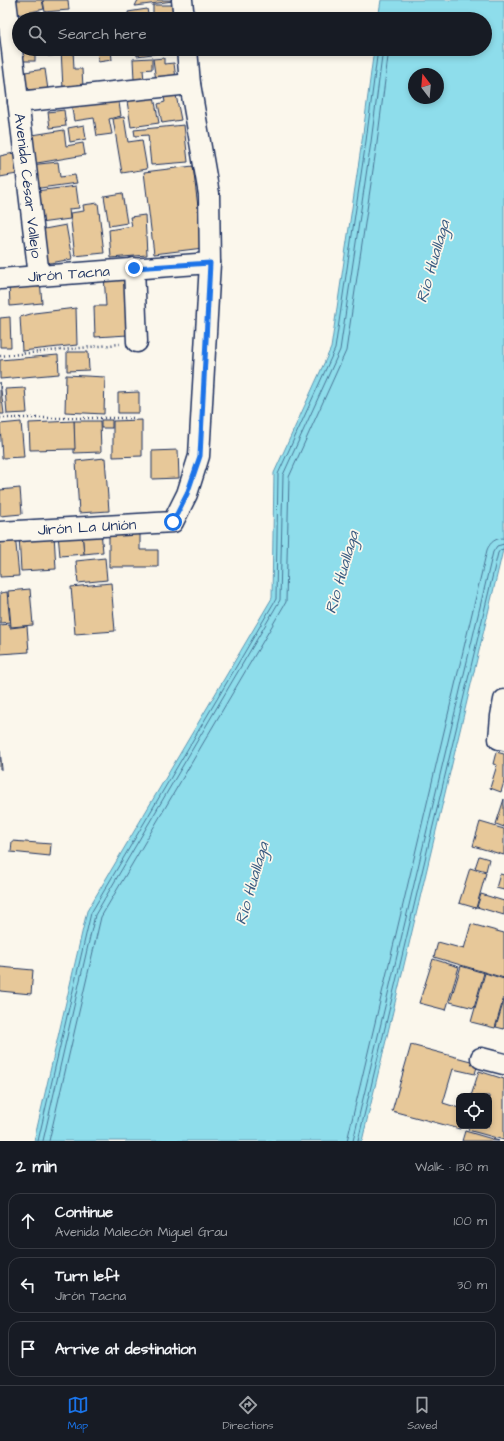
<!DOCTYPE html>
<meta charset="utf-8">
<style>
body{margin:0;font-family:"Architects Daughter",sans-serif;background:#242831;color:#f1f3f6}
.controls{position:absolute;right:12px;bottom:12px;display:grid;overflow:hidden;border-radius:8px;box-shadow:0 2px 6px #0003}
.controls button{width:36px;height:36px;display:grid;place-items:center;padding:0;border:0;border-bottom:1px solid #363941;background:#171b24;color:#f1f3f6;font:20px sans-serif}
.compass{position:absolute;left:408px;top:68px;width:36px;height:36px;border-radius:50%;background:#171b24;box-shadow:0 2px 6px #0003;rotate:344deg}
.stop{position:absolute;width:12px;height:12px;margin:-9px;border:3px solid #1a73e8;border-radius:50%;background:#fff}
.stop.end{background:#1a73e8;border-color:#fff;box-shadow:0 1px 4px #0008}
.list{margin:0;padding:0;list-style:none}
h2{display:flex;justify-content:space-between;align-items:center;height:52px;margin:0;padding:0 16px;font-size:17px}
h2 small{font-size:13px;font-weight:400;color:#9ea1a6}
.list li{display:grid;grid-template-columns:26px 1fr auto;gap:12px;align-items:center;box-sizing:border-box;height:56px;margin:0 8px 8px;padding:0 8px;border:1px solid #363941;border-radius:12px}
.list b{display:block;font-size:15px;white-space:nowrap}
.list p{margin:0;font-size:13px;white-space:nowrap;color:#9ea1a6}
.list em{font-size:13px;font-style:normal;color:#9ea1a6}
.icon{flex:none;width:22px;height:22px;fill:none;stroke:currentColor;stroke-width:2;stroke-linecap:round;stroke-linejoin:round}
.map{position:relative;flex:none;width:504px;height:1141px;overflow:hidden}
.search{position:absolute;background:#171b24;box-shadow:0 2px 6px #0003;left:12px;right:12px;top:12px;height:44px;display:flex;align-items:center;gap:10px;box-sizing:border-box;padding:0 14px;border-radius:22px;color:#9ea1a6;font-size:15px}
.sheet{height:244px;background:#171b24}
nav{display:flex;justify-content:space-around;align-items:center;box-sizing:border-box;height:56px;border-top:1px solid #363941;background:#171b24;font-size:11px;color:#9ea1a6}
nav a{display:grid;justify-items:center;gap:2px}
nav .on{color:#1a73e8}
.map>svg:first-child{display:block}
.water{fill:#8eddeb;stroke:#6097b3;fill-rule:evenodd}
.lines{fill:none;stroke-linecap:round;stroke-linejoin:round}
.shore{stroke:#497596;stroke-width:1}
.building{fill:#e7c899;stroke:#1b2f5e}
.minor-casing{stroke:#1b2f5e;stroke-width:23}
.path{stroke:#1b2f5e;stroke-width:2.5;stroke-dasharray:1 3;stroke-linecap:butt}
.minor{stroke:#fbf7ec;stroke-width:20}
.route{stroke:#1a73e8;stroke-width:5}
.labels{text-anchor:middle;stroke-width:3.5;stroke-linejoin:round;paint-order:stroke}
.street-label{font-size:15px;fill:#1b2f5e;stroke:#fbf7ec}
.water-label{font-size:16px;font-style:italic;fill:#385a81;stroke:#fbf7ec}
</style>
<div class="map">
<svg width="504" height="1141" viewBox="0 0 504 1141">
<rect width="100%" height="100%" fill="#fbf7ec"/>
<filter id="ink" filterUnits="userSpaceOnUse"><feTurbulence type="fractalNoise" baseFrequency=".025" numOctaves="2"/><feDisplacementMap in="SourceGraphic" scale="8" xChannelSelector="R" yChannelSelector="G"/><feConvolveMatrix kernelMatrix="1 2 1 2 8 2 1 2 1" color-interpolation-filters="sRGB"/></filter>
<g filter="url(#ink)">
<path class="water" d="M381,0H504V546L362,1141H34L87,911L272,598L274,473L331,348L362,141L374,49H485V19H378ZM414,74H438V98H414Z"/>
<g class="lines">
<g class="shore">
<path d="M38,1141L91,913L276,599L278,474L335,349L366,141L378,49"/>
<path d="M43,1141L95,915L280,600L283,475L340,350L371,142L383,49"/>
<path d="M49,1141L101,917L286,602L289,477L346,351L377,143L389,49"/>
<path d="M347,1141L487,550C490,542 496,538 504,538"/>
<path d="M353,1141L493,552L497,546L504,544"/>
<path d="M358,1141L498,553L500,550L504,549"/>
</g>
</g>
<g class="building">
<path d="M15,0H42L44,9L18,15Z"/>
<path d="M43,0H68L69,10L45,12Z"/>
<path d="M138,0H172L173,1L135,6Z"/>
<path d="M153,5H175V15L153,14Z"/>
<path d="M147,9L149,19H129L128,12Z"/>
<rect x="20" y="49" width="15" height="12"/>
<path d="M47,49H61V55L48,56Z"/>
<path d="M61,49H73L74,69H82L83,88L63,89Z"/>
<path d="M97,49H111L112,60L98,62Z"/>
<path d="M136,49H160V53L137,56Z"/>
<path d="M152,58V69L143,70L144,80H134L133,59Z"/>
<path d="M164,58V64L174,63L176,79L156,81L153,59Z"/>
<path d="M45,69L48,90L32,93L25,84V72Z"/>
<path d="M175,90L181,120L162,123L158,104L165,102L163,93Z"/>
<path d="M118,96L121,116L109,119L112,134L97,136L94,118L74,121L71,103Z"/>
<path d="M154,97L159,123L131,127L127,101Z"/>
<path d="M64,110L66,126L50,128L48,112Z"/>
<path d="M124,117L128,142L142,140L147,169L122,173L113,119Z"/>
<path d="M84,125L86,139L70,142L68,128Z"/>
<path d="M184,125L188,162L151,165L148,135L135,136L134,130Z"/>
<path d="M64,130L66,146L83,143L85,155L31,164L26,136Z"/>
<path d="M14,153L17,174L0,177V156Z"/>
<path d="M58,162L60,177L75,175L77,183L33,189L30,165Z"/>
<path d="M193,166L203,248L154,254L144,172Z"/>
<path d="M76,186L79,208L69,209L70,219L40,223L36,191Z"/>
<path d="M122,193L127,223L109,226L104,196Z"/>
<path d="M98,203L104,253L75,256L70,213L84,211L83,205Z"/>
<path d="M145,215L147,255L111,258L109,230L132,226L130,217Z"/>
<path d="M66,225L72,259L45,264L39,230Z"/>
<path d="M126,273L128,335L95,337L94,306H106L104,275Z"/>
<path d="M40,280L42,303L10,306L9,283Z"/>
<path d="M76,308L77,345L22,351L20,317L34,313Z"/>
<path d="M10,317L11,347H0V318Z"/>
<path d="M67,352H88L89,370L67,371Z"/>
<path d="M58,355L59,374L0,379V360Z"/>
<path d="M66,375L105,377L104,414L65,412Z"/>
<path d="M0,382L4,414H0Z"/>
<path d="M25,388L27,413L7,414L5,389Z"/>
<path d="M139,392V413H118V393Z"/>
<rect x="101" y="420" width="11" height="8"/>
<path d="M142,420V456L113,457V421Z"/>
<path d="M74,421H100L101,452L74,453Z"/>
<path d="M74,421L75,449L30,450L29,423Z"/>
<path d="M21,422L24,457L2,458L0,424Z"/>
<path d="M178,450L179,478L152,479V451Z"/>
<path d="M105,458L109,511L79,513L76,461Z"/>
<path d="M20,488L22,514L0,516V490Z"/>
<path d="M101,531L103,552L84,554L82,533Z"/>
<path d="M109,531H140V550H158V567H109Z"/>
<path d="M82,533L84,554L60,556L58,534Z"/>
<path d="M15,534L19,576L0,577V535Z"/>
<path d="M54,534L56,569L21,571L19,535Z"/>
<path d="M105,558L107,580L78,583L76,561Z"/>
<path d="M111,583L115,631L75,634L71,587Z"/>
<path d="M30,589L33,625L11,627L8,591Z"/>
<path d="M7,592L10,622L0,623V593Z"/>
<path d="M10,624V628L27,626L29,652L0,654V625Z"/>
<path d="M0,750L2,769H0Z"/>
<path d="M496,752L504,754V782L501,792L490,788L497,765L493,764Z"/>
<path d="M504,799V827L496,824Z"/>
<path d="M480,822L504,829V855L473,846Z"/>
<path d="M12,841L51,844L50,856L11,852Z"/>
<path d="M479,856L489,859L486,871L475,868Z"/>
<path d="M470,868L486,873L476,908L459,903Z"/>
<path d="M500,874L504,875V890L496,888Z"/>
<path d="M481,894L504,901V915L477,907Z"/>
<path d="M471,924L504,933V978L434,957L438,942L464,949Z"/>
<path d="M433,959L459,967L446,1010L419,1003Z"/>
<path d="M461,966L484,973L474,1008L450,1002Z"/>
<path d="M0,967L33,970L31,994L0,991Z"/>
<path d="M485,973L504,979V997L495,1028L471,1022Z"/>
<path d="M504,1000V1029L496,1027Z"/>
<path d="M411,1045L478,1063L475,1074L453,1069L443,1103L459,1108L460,1129L392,1111Z"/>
<path d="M479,1071L504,1079V1140L468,1130L469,1126H489V1096H471Z"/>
<path d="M465,1131L499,1141H462Z"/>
</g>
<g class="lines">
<g class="minor-casing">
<g id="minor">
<path id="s1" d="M6,0L39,276"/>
<path d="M182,0L184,19"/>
<path d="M18,102L190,84"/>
<path d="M134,268L137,342"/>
<path id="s2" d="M0,279L210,263"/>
<path id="s3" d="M0,532L173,522L187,494L199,456L210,263L209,194L190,84L187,49"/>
<path d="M504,700L501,716L499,739L504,740"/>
<path d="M481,1058L504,1064"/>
</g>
</g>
<g class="path">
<path d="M0,356L120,344"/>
<path d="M0,418H136"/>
</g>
<use href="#minor" class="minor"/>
</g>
</g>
<g class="lines" filter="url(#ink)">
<path class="route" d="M134,268L210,263L200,456L187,494L173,522"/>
</g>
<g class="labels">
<g class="street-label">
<text dy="5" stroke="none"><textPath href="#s1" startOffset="187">Avenida César Vallejo</textPath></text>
<text dy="5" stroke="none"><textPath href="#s2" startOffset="69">Jirón Tacna</textPath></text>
<text dy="5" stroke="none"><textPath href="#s3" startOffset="87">Jirón La Unión</textPath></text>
</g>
<g class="water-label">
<text transform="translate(432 261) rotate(-74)" y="6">Río Huallaga</text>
<text transform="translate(341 572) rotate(-74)" y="6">Río Huallaga</text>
<text transform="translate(251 883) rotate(-74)" y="6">Río Huallaga</text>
</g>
</g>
</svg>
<div class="controls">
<button><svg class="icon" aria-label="locate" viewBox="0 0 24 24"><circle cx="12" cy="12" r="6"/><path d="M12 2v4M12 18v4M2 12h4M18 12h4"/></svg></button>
</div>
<svg class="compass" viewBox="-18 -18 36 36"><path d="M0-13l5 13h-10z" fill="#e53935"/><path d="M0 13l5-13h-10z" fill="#9ea1a6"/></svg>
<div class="stop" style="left:173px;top:522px"></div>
<div class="stop end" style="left:134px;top:268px"></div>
<div class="search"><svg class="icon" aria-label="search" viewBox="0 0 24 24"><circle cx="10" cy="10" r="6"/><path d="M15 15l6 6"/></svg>Search here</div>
</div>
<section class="sheet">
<h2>2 min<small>Walk · 130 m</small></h2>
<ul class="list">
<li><svg class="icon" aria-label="ahead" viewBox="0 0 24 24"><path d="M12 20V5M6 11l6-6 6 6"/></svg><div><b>Continue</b><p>Avenida Malecón Miguel Grau</p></div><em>100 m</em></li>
<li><svg class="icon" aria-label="left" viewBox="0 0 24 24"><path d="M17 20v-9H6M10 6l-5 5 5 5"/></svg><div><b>Turn left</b><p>Jirón Tacna</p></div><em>30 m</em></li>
<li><svg class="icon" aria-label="arrive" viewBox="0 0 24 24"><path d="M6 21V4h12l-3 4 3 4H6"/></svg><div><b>Arrive at destination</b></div></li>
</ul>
</section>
<nav>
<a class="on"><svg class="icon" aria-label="map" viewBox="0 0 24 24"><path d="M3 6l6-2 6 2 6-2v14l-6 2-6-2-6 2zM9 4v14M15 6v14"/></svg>Map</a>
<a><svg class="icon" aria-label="directions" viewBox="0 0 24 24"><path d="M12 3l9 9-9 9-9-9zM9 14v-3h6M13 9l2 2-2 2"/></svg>Directions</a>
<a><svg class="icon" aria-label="saved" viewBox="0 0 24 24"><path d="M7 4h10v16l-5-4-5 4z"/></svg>Saved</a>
</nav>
